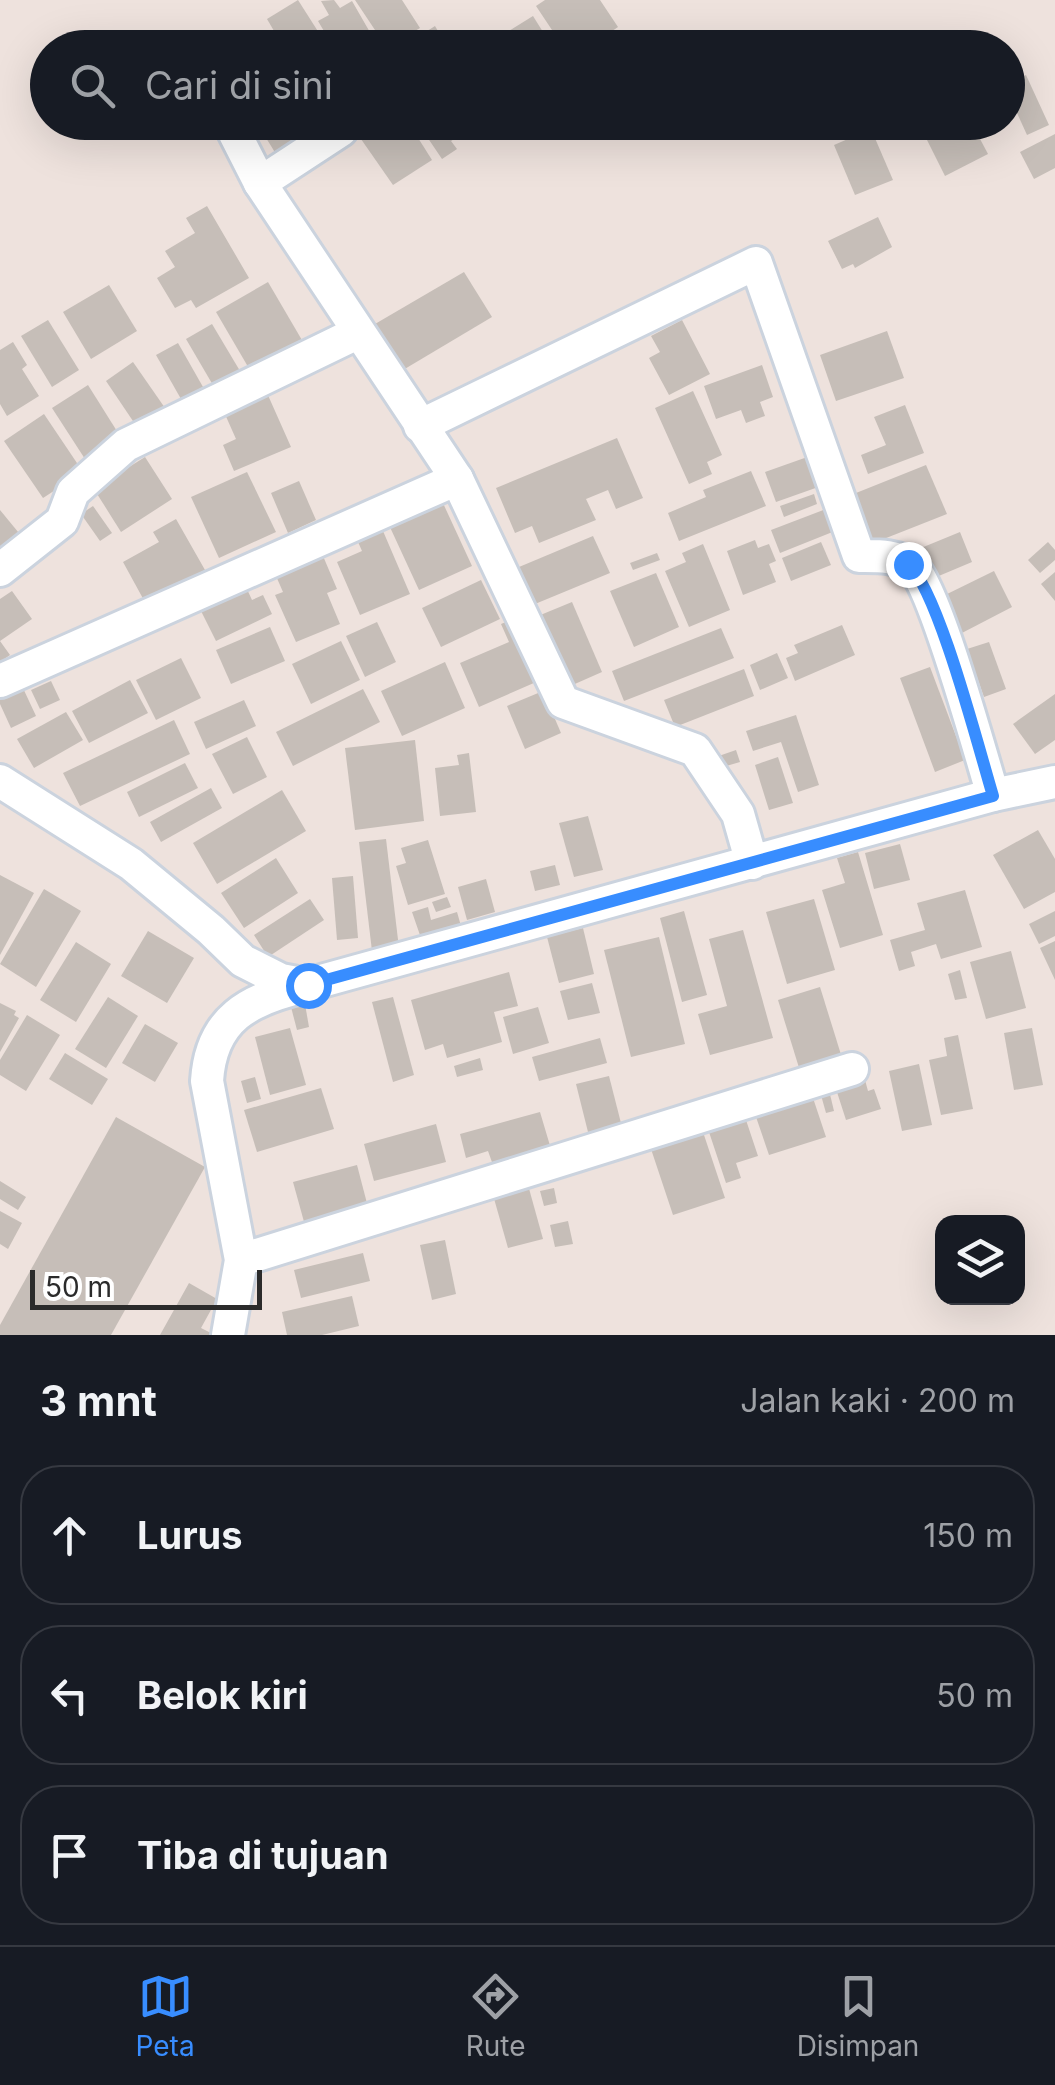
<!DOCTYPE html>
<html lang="id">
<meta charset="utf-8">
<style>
body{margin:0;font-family:Inter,sans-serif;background:#20242c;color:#f1f3f6}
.controls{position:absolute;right:30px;bottom:30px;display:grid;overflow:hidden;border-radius:20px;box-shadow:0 10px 40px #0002}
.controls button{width:90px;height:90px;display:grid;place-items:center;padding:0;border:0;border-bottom:2px solid #363941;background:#171b24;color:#f1f3f6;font:50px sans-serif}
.scale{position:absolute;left:30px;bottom:25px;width:232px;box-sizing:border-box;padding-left:10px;border:5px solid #2b2b2b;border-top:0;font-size:28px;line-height:35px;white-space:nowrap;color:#2b2b2b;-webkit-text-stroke:8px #fff;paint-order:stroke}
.stop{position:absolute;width:30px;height:30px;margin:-22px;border:8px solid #388dff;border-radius:50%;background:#fff}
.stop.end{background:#388dff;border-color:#fff;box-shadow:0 2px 10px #0008}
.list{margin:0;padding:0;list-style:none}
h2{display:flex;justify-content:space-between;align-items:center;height:130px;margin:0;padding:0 40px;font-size:42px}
h2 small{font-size:32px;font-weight:400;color:#9ea1a6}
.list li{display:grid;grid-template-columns:65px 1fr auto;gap:30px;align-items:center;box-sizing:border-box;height:140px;margin:0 20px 20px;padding:0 20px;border:2px solid #363941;border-radius:40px}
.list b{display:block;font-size:38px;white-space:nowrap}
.list em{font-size:32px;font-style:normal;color:#9ea1a6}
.icon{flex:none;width:55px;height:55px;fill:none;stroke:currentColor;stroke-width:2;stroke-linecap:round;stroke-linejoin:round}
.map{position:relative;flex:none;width:1055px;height:1335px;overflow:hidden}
.search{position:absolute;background:#171b24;box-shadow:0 10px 40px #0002;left:30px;right:30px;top:30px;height:110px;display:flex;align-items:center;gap:25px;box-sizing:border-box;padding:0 35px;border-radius:55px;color:#9ea1a6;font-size:38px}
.sheet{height:610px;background:#171b24}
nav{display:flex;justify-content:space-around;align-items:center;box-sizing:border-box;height:140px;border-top:2px solid #363941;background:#171b24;font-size:28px;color:#9ea1a6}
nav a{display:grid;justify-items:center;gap:5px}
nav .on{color:#388dff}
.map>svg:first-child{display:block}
.building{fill:#c6beb8}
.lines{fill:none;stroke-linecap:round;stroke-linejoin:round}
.minor-casing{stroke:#cbd3de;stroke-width:38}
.minor{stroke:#fff;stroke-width:32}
.route{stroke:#388dff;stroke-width:12}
</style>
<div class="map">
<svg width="1055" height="1335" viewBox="0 0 1055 1335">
<rect width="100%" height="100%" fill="#eee2dd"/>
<g class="building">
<path d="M298,0L319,33L296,48H284L267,19Z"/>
<path d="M334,0L340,8L352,1L379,48H334L318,21L329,15L321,1Z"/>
<path d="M355,0H402L420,28L387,48Z"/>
<path d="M545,0H600L618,27L587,48H564L536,6Z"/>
<path d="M533,16L553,48H505L499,37Z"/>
<path d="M435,26L448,48H432L424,33Z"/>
<path d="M268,34L278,48H249Z"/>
<path d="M1026,75L1049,125L1027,135L1008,93V83Z"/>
<path d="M279,122H306L312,132L276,154L263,133Z"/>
<path d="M364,122H408L432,160L393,185L354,129Z"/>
<path d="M417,122H468L472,128L451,141L457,149L442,159Z"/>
<path d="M918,122H971L988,154L945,176Z"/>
<path d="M871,129L893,180L855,195L834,145Z"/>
<path d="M1055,134V168L1034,179L1020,152Z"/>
<path d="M207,206L249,278L196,308L191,300L175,308L157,278L175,267L165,251L195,233L186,218Z"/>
<path d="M878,217L892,247L855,268L853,264L842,269L828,241Z"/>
<path d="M464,272L492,317L403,370L375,324Z"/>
<path d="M268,282L306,347L254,377L216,312Z"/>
<path d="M109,285L137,331L91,359L63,312Z"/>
<path d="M48,320L79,370L52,387L21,336Z"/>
<path d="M682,320L710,374L669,395L649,358L660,352L651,336Z"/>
<path d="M212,324L243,376L217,392L186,339Z"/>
<path d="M887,331L904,378L836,401L820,355Z"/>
<path d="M13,342L27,365L22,369L39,396L7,416L0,404V350Z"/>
<path d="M178,343L203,387L181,399L156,355Z"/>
<path d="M133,362L165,408L137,427L106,381Z"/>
<path d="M762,365L773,397L760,402L765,416L746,423L741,410L716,419L704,386Z"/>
<path d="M88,385L120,436L85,459L52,408Z"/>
<path d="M693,391L722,455L707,462L712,474L689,484L655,408Z"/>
<path d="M267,393L291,447L234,471L223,445L236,439L224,412Z"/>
<path d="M905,405L924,453L868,474L861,455L886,445L874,417Z"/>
<path d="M44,414L83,472L43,498L4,441Z"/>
<path d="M617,438L643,498L616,509L608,490L586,499L596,520L539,543L532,526L515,533L496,488Z"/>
<path d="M813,455L824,485L776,502L765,472Z"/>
<path d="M145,457L172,499L121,532L94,489Z"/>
<path d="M926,465L947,514L871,544L851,495Z"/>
<path d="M751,471L766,506L679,541L668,513L706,497L703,490Z"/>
<path d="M247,472L276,532L219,558L191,497Z"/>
<path d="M299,481L316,520L288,533L271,493Z"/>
<path d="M814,494L817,504L784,517L780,506Z"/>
<path d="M442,501L472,566L419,590L389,525Z"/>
<path d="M93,506L112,533L100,541L81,514Z"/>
<path d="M826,509L835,531L780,553L771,530Z"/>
<path d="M0,510L23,538L0,556Z"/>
<path d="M176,519L205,570L146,604L123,562L159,542L153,532Z"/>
<path d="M380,524L410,594L360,615L337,562L362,551L355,535Z"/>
<path d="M960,532L972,562L934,578L921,548Z"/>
<path d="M593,536L610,573L535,604L519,567Z"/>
<path d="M755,540L758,548L769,544L776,561L769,564L776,582L743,595L727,551Z"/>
<path d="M821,542L831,565L791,581L782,558Z"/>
<path d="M1048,542L1055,550V560L1040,573L1028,560Z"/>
<path d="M703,544L730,610L689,627L665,571L686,562L682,553Z"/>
<path d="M657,553L660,560L633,570L630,563Z"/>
<path d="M323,556L337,589L327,593L340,624L296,642L275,595L283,592L276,576Z"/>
<path d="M994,571L1012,607L960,634L941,597Z"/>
<path d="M1055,572V601L1041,584Z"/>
<path d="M656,573L679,627L634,647L610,591Z"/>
<path d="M481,580L500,619L441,647L422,608Z"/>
<path d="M246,587L252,600L263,595L272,614L216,641L200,609Z"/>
<path d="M12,591L32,619L0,641L10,655L0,662V599Z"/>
<path d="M572,602L602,672L568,687L538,616Z"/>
<path d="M515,618L543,679L479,707L460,663L509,642L501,624Z"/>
<path d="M377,622L396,662L365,677L346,636Z"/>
<path d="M842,625L855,655L795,681L786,658L798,653L794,645Z"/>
<path d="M270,627L285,661L231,684L216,650Z"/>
<path d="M721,628L734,658L624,701L612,671Z"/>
<path d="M341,641L360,680L311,704L292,664Z"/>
<path d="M989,642L1006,689L984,697L967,649Z"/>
<path d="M777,653L788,678L760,690L750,665Z"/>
<path d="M181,658L201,698L156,720L136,680Z"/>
<path d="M445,662L465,708L402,736L381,691Z"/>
<path d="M930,667L965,760L935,772L900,678Z"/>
<path d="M744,669L754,696L675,727L664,700Z"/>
<path d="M130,680L148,713L89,743L72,711Z"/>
<path d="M51,681L60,700L40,709L31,690Z"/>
<path d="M22,686L36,716L11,728L0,704V697Z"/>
<path d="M363,689L380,722L293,766L276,732Z"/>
<path d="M543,691L561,733L525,749L507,706Z"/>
<path d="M1055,694V740L1035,754L1013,724Z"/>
<path d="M244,700L256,726L206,749L194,722Z"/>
<path d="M66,712L83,740L34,768L17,739Z"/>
<path d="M796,715L819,785L798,792L781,742L753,751L746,731Z"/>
<path d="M174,720L190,754L80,806L63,773Z"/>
<path d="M247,737L267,777L233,794L212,754Z"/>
<path d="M415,740L424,821L355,830L345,748Z"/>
<path d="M736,750L740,762L716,769L713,758Z"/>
<path d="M469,753L476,812L440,816L435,768L459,765L457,755Z"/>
<path d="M778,757L793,803L769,810L755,765Z"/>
<path d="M185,763L198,788L139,817L127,792Z"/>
<path d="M211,788L222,808L161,842L150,822Z"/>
<path d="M282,790L306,831L217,884L193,843Z"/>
<path d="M588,816L603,870L574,877L559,823Z"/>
<path d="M1038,830L1055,859V892L1024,909L993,855Z"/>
<path d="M386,839L399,948L372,951L359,842Z"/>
<path d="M428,840L445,894L408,905L396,866L406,863L401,848Z"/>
<path d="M900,844L910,880L874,889L865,853Z"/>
<path d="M858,852L883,935L840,948L822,890L845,883L837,858Z"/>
<path d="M276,858L298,893L244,928L221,893Z"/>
<path d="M555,865L560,885L535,891L530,871Z"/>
<path d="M0,875L34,893L0,955Z"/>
<path d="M353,876L358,938L337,940L332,878Z"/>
<path d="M486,879L495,912L467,920L458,887Z"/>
<path d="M44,889L81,911L36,987L0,964Z"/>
<path d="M965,890L982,947L941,959L936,944L911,952L915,966L899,971L890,940L925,930L917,903Z"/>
<path d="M447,897L451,907L436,912L432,902Z"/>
<path d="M310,899L324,920L268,957L254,935Z"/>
<path d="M814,899L835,970L787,984L766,912Z"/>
<path d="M428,907L431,920L457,912L461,926L421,938L412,912Z"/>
<path d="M684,911L707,995L682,1002L660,918Z"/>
<path d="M1055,911V936L1039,944L1029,924Z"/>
<path d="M583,928L594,974L559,983L547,937Z"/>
<path d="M743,930L773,1038L710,1055L698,1014L727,1006L709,939Z"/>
<path d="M148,931L194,958L167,1003L121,976Z"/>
<path d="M659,937L685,1044L631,1057L604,950Z"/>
<path d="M1055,941V980L1040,948Z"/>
<path d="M76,942L111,964L76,1022L40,1000Z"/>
<path d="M1011,951L1026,1008L986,1019L970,962Z"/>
<path d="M960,970L967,998L955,1000L948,974Z"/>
<path d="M509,972L518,1006L494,1012L502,1042L447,1058L443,1044L425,1050L411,1000Z"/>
<path d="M592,983L600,1013L568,1020L560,991Z"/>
<path d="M820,987L843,1061L801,1074L778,1000Z"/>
<path d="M108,997L138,1016L106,1068L75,1049Z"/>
<path d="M393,997L414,1075L393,1082L372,1002Z"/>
<path d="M0,1003L16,1011L14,1015L19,1018L0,1052Z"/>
<path d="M305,1004L309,1027L297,1030L291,1007Z"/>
<path d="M538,1007L549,1043L513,1054L503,1017Z"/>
<path d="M27,1015L60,1035L26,1091L0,1075V1060Z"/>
<path d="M145,1024L178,1043L155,1082L122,1063Z"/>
<path d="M290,1028L306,1085L270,1095L255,1037Z"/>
<path d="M1032,1028L1043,1085L1014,1090L1004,1033Z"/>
<path d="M958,1035L973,1109L941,1115L929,1060L947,1056L944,1038Z"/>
<path d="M600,1038L607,1063L539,1081L532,1057Z"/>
<path d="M65,1053L108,1079L92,1105L49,1079Z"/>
<path d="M480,1058L483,1070L457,1077L454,1066Z"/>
<path d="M919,1064L932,1125L902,1131L889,1071Z"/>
<path d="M609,1076L622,1127L589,1136L576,1084Z"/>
<path d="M255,1077L261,1099L247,1103L241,1081Z"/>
<path d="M865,1080L868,1091L874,1089L881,1109L846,1120L836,1089Z"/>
<path d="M828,1086L834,1111L826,1113L819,1088Z"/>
<path d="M321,1088L334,1129L257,1152L244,1110Z"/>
<path d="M812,1095L826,1137L769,1155L755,1114Z"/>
<path d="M743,1111L758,1156L736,1163L741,1178L726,1183L706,1123Z"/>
<path d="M540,1112L551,1149L493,1165L488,1151L466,1158L460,1134Z"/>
<path d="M116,1117L205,1167L111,1335H0V1325Z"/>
<path d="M436,1124L446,1162L374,1181L364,1144Z"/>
<path d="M702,1129L725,1198L673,1215L650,1146Z"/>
<path d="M357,1165L369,1211L306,1229L293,1182Z"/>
<path d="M0,1181L26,1197L18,1210L0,1199Z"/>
<path d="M528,1185L543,1239L508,1248L493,1195Z"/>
<path d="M554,1188L557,1203L544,1206L540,1191Z"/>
<path d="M0,1211L22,1223L8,1249L0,1244Z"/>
<path d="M568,1221L573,1244L555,1247L550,1225Z"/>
<path d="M445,1240L456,1294L432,1300L420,1245Z"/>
<path d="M363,1253L370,1281L301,1298L294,1270Z"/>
<path d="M189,1283L217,1299L201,1328L215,1335H160Z"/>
<path d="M352,1296L359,1326L322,1335H287L282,1312Z"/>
</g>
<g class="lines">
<g class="minor-casing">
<g id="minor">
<path d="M229,122L260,183L457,479L563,702L695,750L738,814L752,863"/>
<path d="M260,183L341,130"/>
<path d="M420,426L756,263L859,556C876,556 898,555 912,567C935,587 981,756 993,795"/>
<path d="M0,570L62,521L73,492L126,445L357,333"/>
<path d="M0,681L457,479"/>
<path d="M0,781L131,864L211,930L243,961L281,980L307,985L993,795L1055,782"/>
<path d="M241,1260L852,1069"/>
<path d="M228,1335L241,1260L207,1081C211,1018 249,999 306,986"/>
</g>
</g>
<use href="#minor" class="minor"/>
</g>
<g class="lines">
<path class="route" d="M308,985L993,796C979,750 938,589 908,564"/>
</g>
</svg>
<div class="controls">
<button><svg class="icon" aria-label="layers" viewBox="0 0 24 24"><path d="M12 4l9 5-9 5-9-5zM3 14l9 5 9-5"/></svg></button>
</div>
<div class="scale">50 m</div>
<div class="stop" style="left:308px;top:985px"></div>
<div class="stop end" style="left:908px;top:564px"></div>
<div class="search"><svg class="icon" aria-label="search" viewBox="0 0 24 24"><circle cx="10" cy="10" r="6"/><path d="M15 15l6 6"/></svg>Cari di sini</div>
</div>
<section class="sheet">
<h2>3 mnt<small>Jalan kaki · 200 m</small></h2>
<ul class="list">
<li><svg class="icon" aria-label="ahead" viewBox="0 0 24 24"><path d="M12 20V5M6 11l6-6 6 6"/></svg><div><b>Lurus</b></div><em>150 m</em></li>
<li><svg class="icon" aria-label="left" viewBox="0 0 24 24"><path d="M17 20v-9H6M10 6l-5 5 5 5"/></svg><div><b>Belok kiri</b></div><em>50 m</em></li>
<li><svg class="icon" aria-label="arrive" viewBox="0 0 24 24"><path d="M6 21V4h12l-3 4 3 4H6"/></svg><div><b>Tiba di tujuan</b></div></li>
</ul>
</section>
<nav>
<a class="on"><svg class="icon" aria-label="map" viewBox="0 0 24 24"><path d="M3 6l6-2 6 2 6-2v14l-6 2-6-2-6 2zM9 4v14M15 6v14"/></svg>Peta</a>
<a><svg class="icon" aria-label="directions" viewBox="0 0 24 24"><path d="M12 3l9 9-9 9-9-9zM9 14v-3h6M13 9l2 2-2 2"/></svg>Rute</a>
<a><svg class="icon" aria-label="saved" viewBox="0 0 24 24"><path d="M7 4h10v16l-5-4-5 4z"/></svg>Disimpan</a>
</nav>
